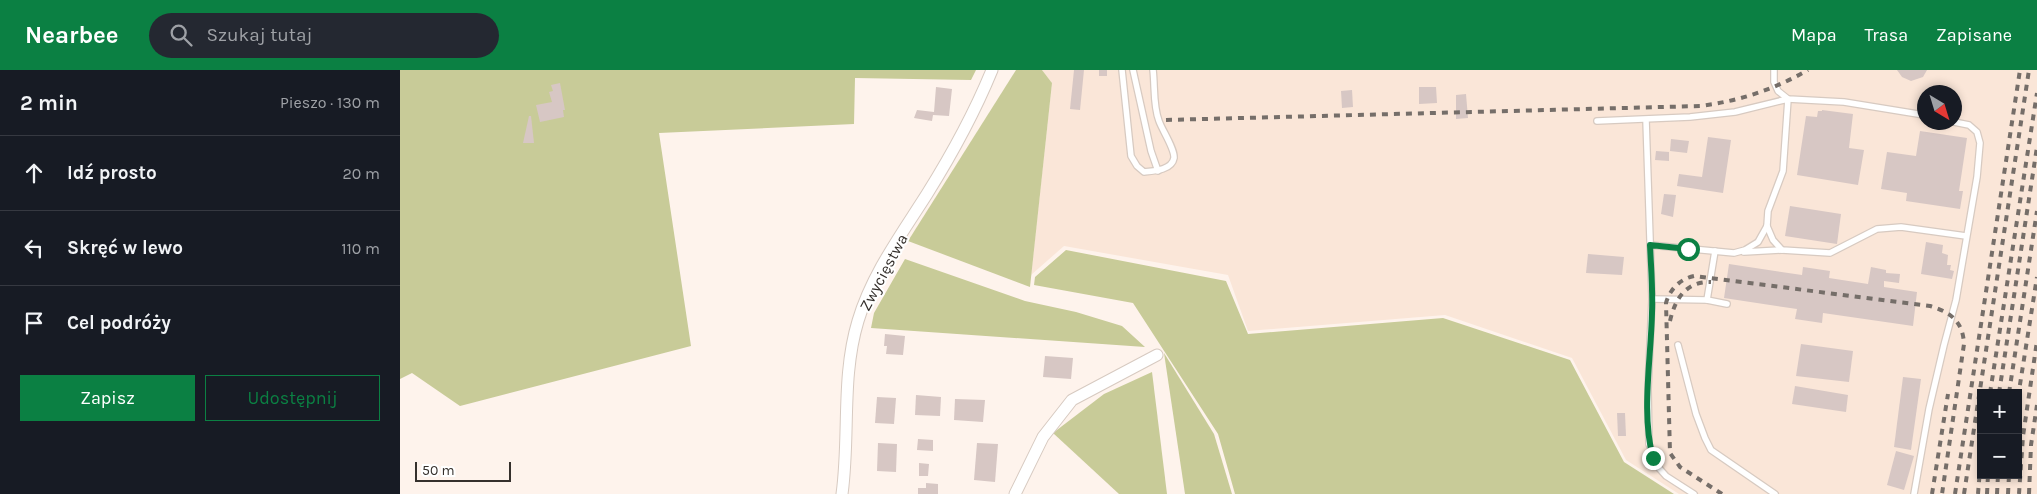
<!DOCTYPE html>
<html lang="pl">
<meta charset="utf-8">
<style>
body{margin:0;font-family:Karla,sans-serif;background:#242831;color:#f1f3f6}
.controls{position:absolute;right:15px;bottom:15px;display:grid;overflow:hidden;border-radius:0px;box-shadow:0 2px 8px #0003}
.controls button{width:45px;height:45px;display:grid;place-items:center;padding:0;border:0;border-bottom:1px solid #363941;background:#171b24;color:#f1f3f6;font:25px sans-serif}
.compass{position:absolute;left:1517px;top:15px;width:45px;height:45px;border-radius:50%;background:#171b24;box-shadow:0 2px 8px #0003;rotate:142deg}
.scale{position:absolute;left:15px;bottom:12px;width:96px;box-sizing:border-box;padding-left:5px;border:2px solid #35302c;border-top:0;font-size:14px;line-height:18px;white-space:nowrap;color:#35302c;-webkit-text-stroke:4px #fff;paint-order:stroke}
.stop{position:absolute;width:15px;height:15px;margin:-11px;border:4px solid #0b8043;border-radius:50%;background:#fff}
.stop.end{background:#0b8043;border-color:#fff;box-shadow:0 1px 5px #0008}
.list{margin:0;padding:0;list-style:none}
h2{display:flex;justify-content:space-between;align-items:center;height:65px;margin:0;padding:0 20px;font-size:21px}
h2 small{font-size:16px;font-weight:400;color:#9ea1a6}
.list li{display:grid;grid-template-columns:32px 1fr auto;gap:15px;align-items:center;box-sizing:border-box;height:75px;padding:0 20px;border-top:1px solid #363941}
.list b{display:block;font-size:19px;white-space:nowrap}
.list em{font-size:16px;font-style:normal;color:#9ea1a6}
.actions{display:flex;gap:10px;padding:15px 20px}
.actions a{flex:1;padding:11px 0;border:1px solid #0b8043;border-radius:0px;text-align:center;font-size:18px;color:#0b8043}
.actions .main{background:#0b8043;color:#fff}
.icon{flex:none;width:28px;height:28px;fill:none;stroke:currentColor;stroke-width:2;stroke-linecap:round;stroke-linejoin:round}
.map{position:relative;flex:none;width:1637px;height:424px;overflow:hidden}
header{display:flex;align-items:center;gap:30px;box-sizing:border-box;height:70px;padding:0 25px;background:#0b8043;color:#fff}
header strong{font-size:24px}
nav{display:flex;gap:28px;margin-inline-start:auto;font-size:18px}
.search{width:350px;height:45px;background:#242831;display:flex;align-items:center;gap:12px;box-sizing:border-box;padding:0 18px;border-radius:28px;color:#9ea1a6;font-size:19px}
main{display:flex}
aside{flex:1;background:#171b24}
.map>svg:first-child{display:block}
.built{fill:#fae6d8;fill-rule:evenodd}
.green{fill:#c8cb98}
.building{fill:#d7c7c4}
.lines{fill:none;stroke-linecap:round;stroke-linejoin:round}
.service-casing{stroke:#d7cac1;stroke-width:8}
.minor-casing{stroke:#d7cac1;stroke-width:13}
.service{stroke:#fff;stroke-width:5.5}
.minor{stroke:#fff;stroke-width:11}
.rail{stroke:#756e69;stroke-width:4;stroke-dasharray:6 6;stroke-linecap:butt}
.route{stroke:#0b8043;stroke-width:6}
.labels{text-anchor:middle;stroke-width:4;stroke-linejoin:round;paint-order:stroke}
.street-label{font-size:16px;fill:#35302c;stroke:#fff}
</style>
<header>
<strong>Nearbee</strong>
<div class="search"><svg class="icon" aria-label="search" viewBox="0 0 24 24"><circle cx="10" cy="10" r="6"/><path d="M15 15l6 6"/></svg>Szukaj tutaj</div>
<nav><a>Mapa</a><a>Trasa</a><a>Zapisane</a></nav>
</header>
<main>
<aside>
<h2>2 min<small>Pieszo · 130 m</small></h2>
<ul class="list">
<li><svg class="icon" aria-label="ahead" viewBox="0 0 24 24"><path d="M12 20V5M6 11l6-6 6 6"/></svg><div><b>Idź prosto</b></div><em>20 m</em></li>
<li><svg class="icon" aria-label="left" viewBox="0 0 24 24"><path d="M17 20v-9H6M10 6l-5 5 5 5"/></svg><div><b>Skręć w lewo</b></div><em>110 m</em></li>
<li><svg class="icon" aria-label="arrive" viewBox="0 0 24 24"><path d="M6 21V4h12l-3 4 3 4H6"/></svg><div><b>Cel podróży</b></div></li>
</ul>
<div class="actions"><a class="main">Zapisz</a><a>Udostępnij</a></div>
</aside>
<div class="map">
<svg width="1637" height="424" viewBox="0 0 1637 424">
<rect width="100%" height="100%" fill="#fef3ec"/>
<path class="built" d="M642,0H1637V424H1279L1226,390L1172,288L1045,245L848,261L828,205L664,176L631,205L652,13ZM1524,22H1554V52H1524ZM1581,323H1618V405H1581Z"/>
<g class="green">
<path d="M0,0H576L571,10L455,8L454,54L259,63L291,276L60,336L12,303L0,309Z"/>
<path d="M616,0H642L652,13L630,217L508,171Z"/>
<path d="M666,180L826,211L848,264L1043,248L1170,290L1224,392L1274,424H835L818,364L733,233L634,215L635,207Z"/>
<path d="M505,189L625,231L676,242L722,256L745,277L471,258L474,243Z"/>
<path d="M764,283L814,364L832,424H785Z"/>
<path d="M752,302L767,424H719L653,363L704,324Z"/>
</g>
<g class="building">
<path d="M674,0H684L680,40L670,39Z"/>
<rect x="699" y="0" width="8" height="6"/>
<path d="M1497,0H1527L1523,7L1511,11L1502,7Z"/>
<path d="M160,13L165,40H163L164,47L140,52L136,35L152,32L149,22L153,21L151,15Z"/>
<path d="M536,17L552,19L549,46L533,45L532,51L514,48L517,40L534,42Z"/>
<path d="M1019,17H1036L1037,33L1019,34Z"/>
<path d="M952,20L953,37L942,38L941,21Z"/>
<path d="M1066,24L1068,48L1056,49V25Z"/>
<path d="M1422,40L1453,44L1449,78L1464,80L1458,115L1397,105L1406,46L1417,47L1418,41H1422Z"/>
<path d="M129,46H131L134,73H123Z"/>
<path d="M1520,61L1567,68L1559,121H1563L1560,139L1506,131L1507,123L1481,119L1487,82L1516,86Z"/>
<path d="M1308,67L1331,70L1323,123L1277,116L1279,104L1302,107Z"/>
<path d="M1271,69L1289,71L1287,83L1270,81Z"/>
<path d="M1256,81L1269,82V91L1255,90Z"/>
<path d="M1264,124L1276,125L1273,147L1261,144Z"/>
<path d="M1390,136L1441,144L1437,174L1385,166Z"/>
<path d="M1526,172L1543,175L1542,183L1548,185L1547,195H1551L1550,200L1554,201L1552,209L1521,204Z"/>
<path d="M1188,184L1224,187L1222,205L1186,203Z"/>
<path d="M1329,194L1402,205L1403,197L1430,201L1429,208L1468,214L1471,197L1486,200V203L1500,204L1499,213L1484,211V217L1517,222L1513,256L1423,243L1422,253L1395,249L1397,239L1324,228Z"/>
<path d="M485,264L505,266L503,285L486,284L487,276H484Z"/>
<path d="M1401,274L1453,281L1449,312L1396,306Z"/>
<path d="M645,286L673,288L671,309L643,307Z"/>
<path d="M1503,307L1521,309L1511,380L1494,377Z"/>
<path d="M1395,316L1448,325L1446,342L1392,334Z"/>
<path d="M516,325L541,327L540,346L515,345Z"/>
<path d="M477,327L496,328L494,354L475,353Z"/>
<path d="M555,329L585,330L583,352L554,350Z"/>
<path d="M1217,343H1225L1226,366H1218Z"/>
<path d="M518,369L533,370V381L517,380Z"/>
<path d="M478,373L497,374L496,402L477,401Z"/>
<path d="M577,373L598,374L595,412L574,410Z"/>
<path d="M1496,381L1514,386L1504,420L1487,415Z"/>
<path d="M519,393L529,394L528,406H519Z"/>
<path d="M526,413L538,414V424H518V418H526Z"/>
</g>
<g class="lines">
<g class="service-casing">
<g id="service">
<path d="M722,0L731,86L737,96L744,102C754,101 772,100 774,88C775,79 762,60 759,51C753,36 755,16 753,0"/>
<path d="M733,0L751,81L758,101"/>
<path d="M1374,0V12L1378,21L1388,29L1444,32L1524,45"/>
<path d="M1246,50L1252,229L1248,319L1249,374L1258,397L1266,406L1294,424"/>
<path d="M1197,51L1290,47L1335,42L1388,29L1383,101L1368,141L1367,156L1358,172L1345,180L1334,183L1250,175"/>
<path d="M1367,156L1373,170L1382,180L1430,183L1477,159L1501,157L1566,166"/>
<path d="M1344,182L1382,180"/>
<path d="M1252,229L1307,230L1327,234"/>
<path d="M1307,230L1315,181"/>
<path d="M1278,275L1296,344L1305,368L1311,380L1375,424"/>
<path d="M1514,424L1529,339L1544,275L1556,230L1577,107L1580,73L1577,62L1569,55L1554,52"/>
</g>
</g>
<g class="minor-casing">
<g id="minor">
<path d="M442,424C450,366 441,307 458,251C472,204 501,165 527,124C552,84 574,44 592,0"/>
<path d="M615,424L643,367L672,330L757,285"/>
</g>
</g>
<use href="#service" class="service"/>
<use href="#minor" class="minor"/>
<g class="rail">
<path d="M766,50L1300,36C1339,31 1373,20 1408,0"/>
<path d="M1270,251C1275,229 1286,211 1311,212"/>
<path d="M1590,323L1637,23"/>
<path d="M1599,323L1637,77"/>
<path d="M1609,323L1637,141"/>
<path d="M1618,327L1637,207"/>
<path d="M1322,424L1280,397L1270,383L1266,233C1270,219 1280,209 1294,206L1530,236C1551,242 1563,252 1564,274L1542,424"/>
<path d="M1532,424L1548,324"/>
<path d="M1555,424L1620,0"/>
<path d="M1564,424L1629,0"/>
<path d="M1578,424L1581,387"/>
<path d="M1587,424L1588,405"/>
<path d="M1597,424L1598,405"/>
<path d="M1608,424L1609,405"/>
<path d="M1619,424L1623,366L1637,271"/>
<path d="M1629,424L1631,375L1637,335"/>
</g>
</g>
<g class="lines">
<path class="route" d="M1253,388C1241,344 1251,289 1252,243C1253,220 1251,198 1250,175L1288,179"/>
</g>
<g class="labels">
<g class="street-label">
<text transform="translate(483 202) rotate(-62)" y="6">Zwycięstwa</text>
</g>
</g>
</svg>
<div class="controls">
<button>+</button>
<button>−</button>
</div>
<svg class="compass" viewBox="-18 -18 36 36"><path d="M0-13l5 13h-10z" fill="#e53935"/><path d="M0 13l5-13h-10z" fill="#9ea1a6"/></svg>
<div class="scale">50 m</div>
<div class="stop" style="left:1288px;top:179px"></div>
<div class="stop end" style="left:1253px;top:388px"></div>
</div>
</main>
